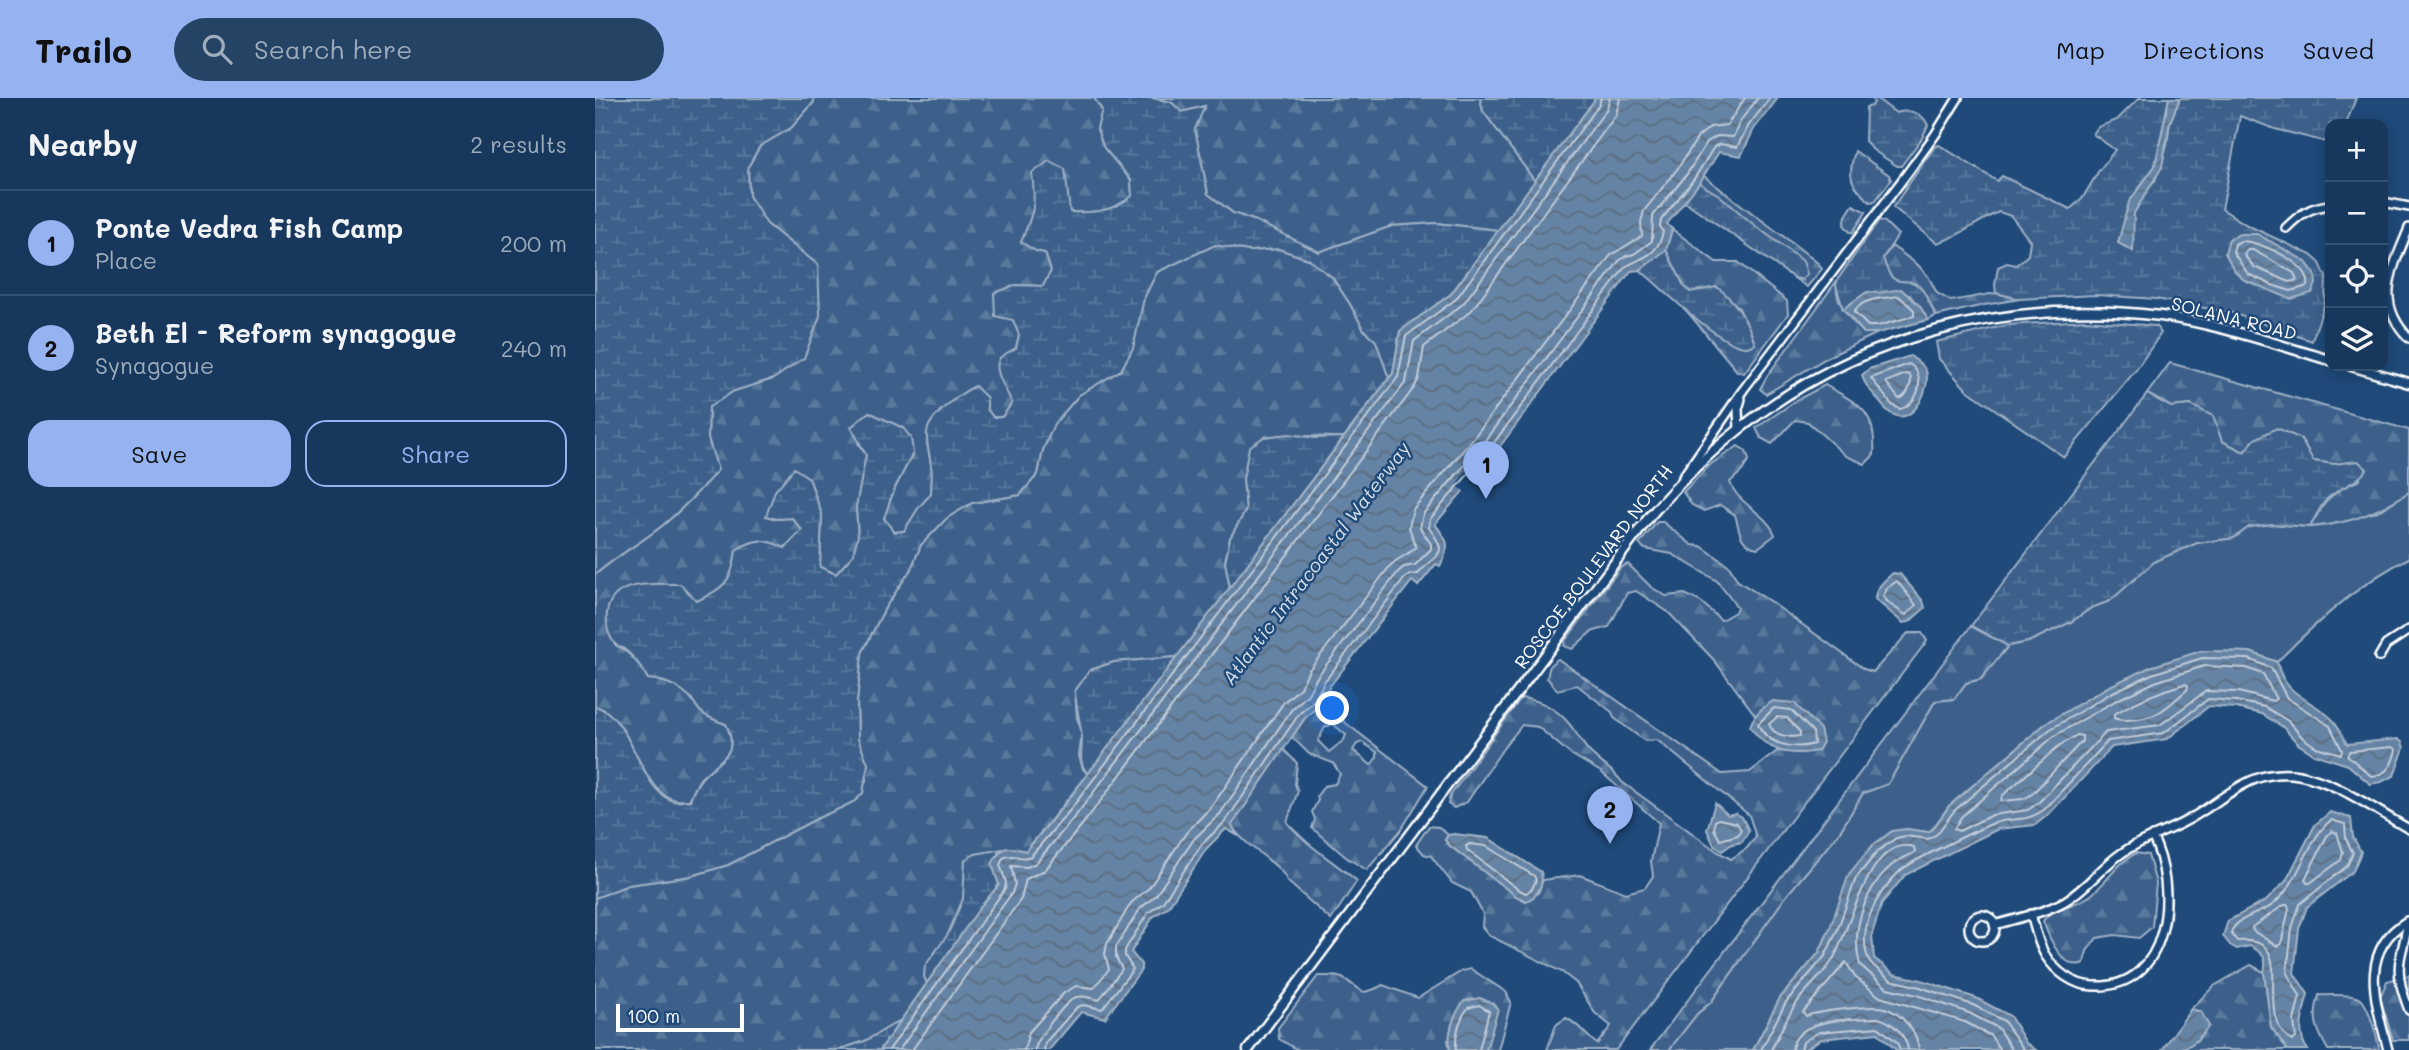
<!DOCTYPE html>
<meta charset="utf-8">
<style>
body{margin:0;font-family:Mali,sans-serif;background:#244365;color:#f1f3f6}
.controls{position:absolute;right:21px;top:21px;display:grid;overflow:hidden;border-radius:14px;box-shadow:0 4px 18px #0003}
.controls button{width:63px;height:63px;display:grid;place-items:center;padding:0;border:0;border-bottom:2px solid #365272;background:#17385c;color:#f1f3f6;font:35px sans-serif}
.scale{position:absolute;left:21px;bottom:18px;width:128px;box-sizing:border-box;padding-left:7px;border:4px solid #fff;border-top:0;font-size:19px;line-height:24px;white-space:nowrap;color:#fff;-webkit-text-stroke:5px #1f4a7a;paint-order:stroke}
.you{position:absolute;left:738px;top:611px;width:24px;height:24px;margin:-18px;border:5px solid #fff;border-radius:50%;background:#1a73e8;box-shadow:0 0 0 10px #1a73e833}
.badge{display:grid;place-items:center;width:46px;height:46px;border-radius:50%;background:#95b2f1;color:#111;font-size:23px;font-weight:700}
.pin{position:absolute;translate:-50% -58px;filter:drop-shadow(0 2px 4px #0008)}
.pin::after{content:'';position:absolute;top:37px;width:24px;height:21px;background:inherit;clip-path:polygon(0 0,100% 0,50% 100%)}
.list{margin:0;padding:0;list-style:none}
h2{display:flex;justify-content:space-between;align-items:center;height:91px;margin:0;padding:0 28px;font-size:30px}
h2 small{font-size:23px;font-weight:400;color:#9eacbb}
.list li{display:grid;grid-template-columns:46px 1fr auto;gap:21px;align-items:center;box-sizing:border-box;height:105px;padding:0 28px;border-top:2px solid #365272}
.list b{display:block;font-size:26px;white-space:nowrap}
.list p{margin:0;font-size:23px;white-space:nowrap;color:#9eacbb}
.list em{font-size:23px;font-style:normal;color:#9eacbb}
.actions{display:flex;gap:14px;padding:21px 28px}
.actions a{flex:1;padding:16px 0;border:2px solid #95b2f1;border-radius:21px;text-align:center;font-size:24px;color:#95b2f1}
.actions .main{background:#95b2f1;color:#111}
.icon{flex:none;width:38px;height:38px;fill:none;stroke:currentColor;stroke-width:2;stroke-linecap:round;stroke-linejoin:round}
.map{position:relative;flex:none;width:1814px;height:952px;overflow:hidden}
header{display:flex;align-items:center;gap:42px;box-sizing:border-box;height:98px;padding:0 35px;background:#95b2f1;color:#111}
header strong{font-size:33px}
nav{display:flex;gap:38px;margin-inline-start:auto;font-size:24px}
.search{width:490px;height:63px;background:#244365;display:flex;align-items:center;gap:18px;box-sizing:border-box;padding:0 24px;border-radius:38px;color:#9eacbb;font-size:26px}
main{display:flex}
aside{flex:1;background:#17385c}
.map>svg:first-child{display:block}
.green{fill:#3c618b;stroke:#9eb0c5;stroke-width:2}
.forest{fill:url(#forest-firs);stroke:#9eb0c5;stroke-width:2;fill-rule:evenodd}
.wetland{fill:url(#wetland-marsh);stroke:#9eb0c5;stroke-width:2}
.water{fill:url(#water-waves);stroke:#a3b5c8;stroke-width:2}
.pier{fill:#1f4a7a}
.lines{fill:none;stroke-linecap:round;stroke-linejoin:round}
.shore{stroke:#c1cddb;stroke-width:2}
.minor-casing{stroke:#fff;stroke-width:12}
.tertiary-casing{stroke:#fff;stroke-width:13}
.minor{stroke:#1f4a7a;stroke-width:7}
.tertiary{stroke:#1f4a7a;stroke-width:8}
.labels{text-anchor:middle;stroke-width:5;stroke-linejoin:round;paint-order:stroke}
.street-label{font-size:18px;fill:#fff;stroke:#1f4a7a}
.water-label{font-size:19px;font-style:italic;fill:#d8e0e8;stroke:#1f4a7a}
</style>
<header>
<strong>Trailo</strong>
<div class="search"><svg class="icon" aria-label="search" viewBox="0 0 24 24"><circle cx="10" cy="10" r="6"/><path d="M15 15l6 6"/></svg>Search here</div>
<nav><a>Map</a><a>Directions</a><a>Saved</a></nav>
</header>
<main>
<aside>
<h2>Nearby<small>2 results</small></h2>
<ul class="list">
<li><span class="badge">1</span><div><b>Ponte Vedra Fish Camp</b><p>Place</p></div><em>200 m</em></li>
<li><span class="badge">2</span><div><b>Beth El - Reform synagogue</b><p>Synagogue</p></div><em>240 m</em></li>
</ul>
<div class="actions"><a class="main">Save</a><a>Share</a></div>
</aside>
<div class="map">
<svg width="1814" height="952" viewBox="0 0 1814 952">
<defs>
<pattern id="forest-firs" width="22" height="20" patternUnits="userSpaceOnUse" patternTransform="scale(1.75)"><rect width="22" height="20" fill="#3c618b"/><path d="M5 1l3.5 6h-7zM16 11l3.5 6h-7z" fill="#59799c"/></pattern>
<pattern id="wetland-marsh" width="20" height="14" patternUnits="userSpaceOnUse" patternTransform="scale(1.75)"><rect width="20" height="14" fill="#3c618b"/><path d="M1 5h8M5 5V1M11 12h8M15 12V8" fill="none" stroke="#59799c"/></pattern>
<pattern id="water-waves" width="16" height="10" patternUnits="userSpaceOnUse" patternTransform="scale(1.75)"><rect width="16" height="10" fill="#6583a4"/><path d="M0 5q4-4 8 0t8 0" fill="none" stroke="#5b6d81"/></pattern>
</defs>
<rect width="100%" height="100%" fill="#1f4a7a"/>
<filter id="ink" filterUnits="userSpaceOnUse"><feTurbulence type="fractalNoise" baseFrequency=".0143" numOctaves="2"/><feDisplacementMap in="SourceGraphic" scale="14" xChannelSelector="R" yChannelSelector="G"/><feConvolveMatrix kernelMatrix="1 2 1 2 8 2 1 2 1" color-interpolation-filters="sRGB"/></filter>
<g filter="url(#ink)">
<path class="green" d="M1814,394V460C1766,484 1719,526 1682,564L1655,554L1606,553L1513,589L1450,626L1354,708L1338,730L1333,734L1311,731L1235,830L1224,855L1185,900L1158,952H1074L1102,916L1116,904L1191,798L1244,735L1268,695L1293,686L1340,603L1359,601L1371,585L1386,581L1413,548L1433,544L1476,524L1496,510L1515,503L1560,463L1602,445L1639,440L1653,429L1677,426L1715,429L1782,414Z"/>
<g class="forest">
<path d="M218,0H499L507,12L502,31L509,50L536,82L537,98C517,114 499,115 474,114L471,94L438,75L441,103L427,144L441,153L450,155L456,173L448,188L421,187L418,222L424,237L421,250L405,260C405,283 410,284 417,305L406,320L398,319L392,311L357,304L345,313L332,345L337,371L336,396L324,409L309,433L299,434L289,420L299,392L318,355L308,330L274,314L263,345L271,357L261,409L263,438L258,457L241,476L225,469L227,417L214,380L181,421L197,420L207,432L189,450C168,440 161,440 141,452L138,473L127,490L21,547C36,555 45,566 53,581C69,582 83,588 95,599C99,603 101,609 105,613C112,620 122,623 131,626C146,657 124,661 105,681C101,687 98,695 94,702C42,710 44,620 0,608V477C20,459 42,447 63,431C85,414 104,393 122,372L113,340L114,309L139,293L178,281L223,167L172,126L154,98L153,69L165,48L196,30L219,4Z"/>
<path d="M557,0H885L888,13L940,83L903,132L842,125L797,128L724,154L661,123L638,115L613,96L600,31L609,8L587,14L576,4Z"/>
<path d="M1109,78C1147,109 1186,135 1224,166L1227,171L1212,189L1199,180L1207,182C1176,146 1146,110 1104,85Z"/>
<path d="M1077,131L1121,164H1143L1192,203L1193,216L1149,275L1142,273L1090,211L1142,247L1160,246L1144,210L1122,189L1096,194L1089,188L1071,152Z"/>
<path d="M620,147L654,153L684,151L714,161L737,179L755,206L769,232L781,243L794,280L749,339C722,340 696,335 669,339L648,381L651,412L635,440L630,464L635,490L582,559L519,564L495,572L480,593L482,620L487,634L484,658L488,671L493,676L431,753C409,748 391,754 370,762C369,774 371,788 368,801C365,816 355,833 347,847C339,859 323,870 332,885L306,922L270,943L243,952H0V800L33,787L96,778L133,767L235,714L271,683L273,666L263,641L262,604L267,555L290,510L316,471L326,447L352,420L377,405L425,397L443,376L448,352L459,326L484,297L526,272L538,250L549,200L562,174Z"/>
<path d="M1297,148L1323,167L1333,178L1342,195L1356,203L1401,195L1425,201L1389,207L1341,218C1336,209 1332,196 1324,189C1307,175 1299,197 1288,160Z"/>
<path d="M1243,181C1236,201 1255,222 1269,235H1283L1233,259L1171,296L1165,291L1172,278Z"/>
<path d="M1575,265L1814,332V394C1781,415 1755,426 1715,429C1729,404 1737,392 1765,382L1763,363L1739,366L1718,363L1706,341H1660L1649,354L1627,343L1596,307L1576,309L1552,296Z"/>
<path d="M1230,287C1265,307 1282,313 1279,357L1270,366L1251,358L1213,324L1200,322L1177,346L1166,340L1161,330L1202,302Z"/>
<path d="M1143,348L1151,353L1154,362L1147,373L1135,384C1143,407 1172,415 1180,437L1163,450C1143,447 1145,431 1140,417L1125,407L1109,413L1097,407L1088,394L1116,366Z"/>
<path d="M1062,424H1068L1097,447L1106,448L1133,467L1143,483L1176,504L1269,571L1278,574L1313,535H1327L1332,543L1021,952H952L961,927L971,920C984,926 990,937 1002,946L1016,928L1000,915L981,885L967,874L895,838L887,829L888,816L876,794L857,785L836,758L829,756L821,747L834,728L844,729L853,737L850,742L855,748L921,798L931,803L943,795L948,782L985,777L1031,795L1050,790L1058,778L1056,763L1064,725L1006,674L974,655L943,629L927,627L907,652L872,704L859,710L853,706L855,698L926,600C950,602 968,615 981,635C986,642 991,652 998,657C1008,667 1018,672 1027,684L1123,754L1136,761L1152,750L1161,739L1154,717L1062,642L1050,643L1019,620L1017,614L982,587L962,592L952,580L955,567L963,561L1127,676L1155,674L1182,653L1208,655L1168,609L1161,618L1119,562L1073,514L1041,493L1032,495L1014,529L996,534L977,551L969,548L970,543L1026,469L1033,466L1056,489L1071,498L1090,496L1106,504L1126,522L1140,514L1142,509L1122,483L1077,456L1050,451L1044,446Z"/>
<path d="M1376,528L1413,548L1386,581L1371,585L1359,601L1340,603L1293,686L1268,695L1244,735L1191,798L1116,904L1102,916L1074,952H1055Z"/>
<path d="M726,606L833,688L806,732L772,772L752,760L717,730L720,721L717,714L723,702L722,698L729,688L740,686L745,676L738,665L714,656L697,639L710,620ZM738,626L751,637L749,642L734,654L723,643L730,629ZM767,644L782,654V659L776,667L758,652L762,646Z"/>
<path d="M688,651L702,665L700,686L703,693L692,724C712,748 738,763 762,783L736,822L692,783C686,765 650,750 636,727Z"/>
<path d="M1541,755L1553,757L1561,785L1557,829L1544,840L1520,837L1502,840L1492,853L1489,865C1468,874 1454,840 1448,823C1458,809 1482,808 1496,797C1513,783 1522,765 1541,755Z"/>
<path d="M1656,867L1669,874L1676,929L1693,952H1587L1604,941L1606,914L1596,911L1619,888Z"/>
<path d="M876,871L911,894L916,904L903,952H891L895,933L853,942L855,952H703L684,941L683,930L723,878C730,878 741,877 747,880C768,890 761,901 788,887L823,900L867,873Z"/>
<path d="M1814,877V942H1798L1785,899L1792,883Z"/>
<path d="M1724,897C1735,898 1754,895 1764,900C1773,903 1783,942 1784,952H1733C1721,931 1717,921 1724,897Z"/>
</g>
<g class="wetland">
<path d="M0,0H218L219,4L196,30L165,48L153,69L154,98L172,126L223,167L225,218L209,260L178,281L139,293L114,309L113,340L123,372C104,393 85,414 63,431C42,447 20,459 0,477Z"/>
<path d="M499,0H557L576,4L587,14L610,8L600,31L613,96L638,115L661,123L724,154L797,128L842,125L903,132L856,196L805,233L798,275L794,280L781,243L769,232L755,206L737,179L713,161L684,151L654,153L620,147L562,174L549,200L538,250L526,272L484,297L459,326L448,352L443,376L425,397L377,405L352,420L326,447L316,471L290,510L267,555L262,604L263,641L273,666L268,695L260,703L248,709L223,720L133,767L96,778L33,787L0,800V608C38,618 43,691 78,703C83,704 89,703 95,702C98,695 101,687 106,681C124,661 146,657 131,626C122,623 112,620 105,613C101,609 99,603 95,599C83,588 69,582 53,581C47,570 40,559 29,551C25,548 24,550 20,546C12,536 11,527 12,515C16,481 59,486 85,486L102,503C130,489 137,484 141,452C161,440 168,440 190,450L207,432L197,420L181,421L171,418L180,393L199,370L214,380L227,417L225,469L241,476L258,457L263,438L261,409L271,357L256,329L274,314L308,330L316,340L318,355L299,392L289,420L299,434L309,433L324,409L336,396C336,387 338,377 336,368C335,356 331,346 332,334C334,318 366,295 380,288L392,300V311L398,319H407L417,305C413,294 396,271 405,260C409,256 416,253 421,250L424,237L418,222L400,218L399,195L421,187L448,188L456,173L450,155L441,153L426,144C439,113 441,109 437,75L454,63L470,71L475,114C499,115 517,114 537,98L536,82L509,50L502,31L507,12Z"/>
<path d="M885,0H1001L940,83L888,13Z"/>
<path d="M1277,0H1281L1301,15C1314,11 1327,14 1333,27L1327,40L1306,68H1302L1278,52L1270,43L1271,9L1277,8L1279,4Z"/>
<path d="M1544,0H1574L1560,68L1546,87L1539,115L1550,95L1560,83L1572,47L1575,24L1585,0H1761L1751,26H1735V45L1680,31L1645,18L1627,111L1652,127L1716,157L1725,165L1731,179L1730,204L1717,243L1637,215L1561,201L1501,197L1425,201L1401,195L1400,187L1403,169L1412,165L1421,167L1433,157L1435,143L1416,118L1404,114C1382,123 1365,139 1342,145L1298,109L1338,51L1344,47L1402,83L1407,78L1475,111L1487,101L1503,74L1520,52L1498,36L1503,29L1522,22Z"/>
<path d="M1260,53L1294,77L1296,82L1280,103L1275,104C1255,86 1252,79 1260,53Z"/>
<path d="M1104,85L1124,97L1158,126L1208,163L1212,176L1207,182L1199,180L1092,105L1088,104Z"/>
<path d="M1258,107L1271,114L1258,134H1255L1249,127L1251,118Z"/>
<path d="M1284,122L1290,124L1303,137L1288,160C1299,197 1308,175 1324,188C1332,196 1336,209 1341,218L1333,222L1315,197L1272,194L1248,211L1241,187L1243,181Z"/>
<path d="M1071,152L1089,188L1095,194L1122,189C1142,204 1153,223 1160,246C1156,248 1154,249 1150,249C1125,248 1066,189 1045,172Z"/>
<path d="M1491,222L1561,228L1566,235L1541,272L1469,359L1372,292L1344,261L1341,244L1412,227Z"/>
<path d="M1552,296L1576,309L1596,307L1618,318L1627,343L1649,354L1660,341L1682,330L1706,341L1718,363L1739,366L1763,363L1772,371C1762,386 1746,388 1733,400C1725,408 1720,420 1715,429L1677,426L1654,429L1639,440L1602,445L1560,463L1515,503L1496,510L1476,524L1433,544L1413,548L1376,528Z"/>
<path d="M694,336L720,340L749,339L635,490L630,464L635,440L651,412L648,381L654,349L669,339Z"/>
<path d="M582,559L493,676C480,662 490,649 486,633C484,618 481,609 480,593L495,572L519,564Z"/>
<path d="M408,751L403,754L404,786L332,885L329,879L330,868L353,836L368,801L370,762L380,756Z"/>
<path d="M306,922L285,952H243L270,943Z"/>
</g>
<g class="water">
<path d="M1001,0H1183L1159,31L1146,58L1124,54L1104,85L1072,126L1077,131L1071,152L1045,172L1036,173L897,359L840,426C854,445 856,446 845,468L841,466L823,488L817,483L735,588L726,606L710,620L637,727L642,737L631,731L612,750L573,809L558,819L536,854L546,866V872L510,920L486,914L454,952H285L386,808L404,787L397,766C407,747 412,748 431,753L470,706L798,275L805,233L856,196Z"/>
<path d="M1574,0H1585L1575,24L1567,69L1539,115L1538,153L1523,145L1534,104L1560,68Z"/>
<path d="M1645,136H1662L1710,163L1720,176L1721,186L1717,195L1696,201L1649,182L1639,172L1630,155L1634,141Z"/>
<path d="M1306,191L1325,208L1333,222L1283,235H1269L1248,211L1272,194L1283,195Z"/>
<path d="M1315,258C1321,262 1328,266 1331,273C1336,288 1321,323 1302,318C1293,316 1287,307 1282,300C1275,292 1269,286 1267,277L1274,271Z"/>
<path d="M1298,475L1305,476L1328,503L1330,510L1314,524L1308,525L1280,501C1280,490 1290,482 1298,475Z"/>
<path d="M1606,553L1655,554L1682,564C1690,600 1717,600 1738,622C1744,628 1748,638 1752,646L1803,641L1807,644L1809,650L1799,678L1786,684L1775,686L1753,667L1719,656L1703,646L1688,629L1667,616L1641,610L1614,608L1572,641L1517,649L1454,716L1440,727L1403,731L1310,777L1287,805L1277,836L1279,860L1299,876L1326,882L1381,900L1415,918L1431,945L1441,952H1301L1283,935L1226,941L1209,952H1158L1185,900L1224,855L1235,830L1254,776L1278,747L1297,733L1311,731L1333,734L1338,731L1354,708L1450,626L1513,589L1555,569Z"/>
<path d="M1178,603L1199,605L1225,631L1228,644L1223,653C1193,658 1174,655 1155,629C1158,617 1168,609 1178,603Z"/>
<path d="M1120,705L1133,717L1140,715L1147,719L1154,733L1147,744L1137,746L1127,753L1119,747L1112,732Z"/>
<path d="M1735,714L1756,720L1758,739L1766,754L1758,773L1712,809L1704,831L1699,875L1713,896C1709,913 1700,936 1713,952H1693L1676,929L1669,874C1673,859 1667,855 1655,848L1642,851L1635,847L1628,838L1633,823L1672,802L1691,783L1720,727Z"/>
<path d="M859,736L893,740L946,774C949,786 943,799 931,803L921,798L855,748L850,742L853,737Z"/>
<path d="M885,900L897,905L903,911L891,952H855C852,933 858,918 869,903Z"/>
<path d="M1596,911L1606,914L1614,928C1599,948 1592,952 1567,952Z"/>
</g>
<path class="pier" d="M878,363L888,375L871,395L861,387Z"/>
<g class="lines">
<g class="shore">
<path d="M1646,143C1665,143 1717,166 1713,188L1696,193L1677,187L1653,176L1638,154L1640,146Z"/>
<path d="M1652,152H1658L1699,175L1702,182L1695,184L1659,169L1649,157Z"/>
<path d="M1304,198L1319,212V218L1283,228H1273L1259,214C1268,199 1287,201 1304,198Z"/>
<path d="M1314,266C1332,276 1324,307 1305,311L1297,307L1276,280Z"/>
<path d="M1311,276L1315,277C1318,285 1312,299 1304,301L1291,284Z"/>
<path d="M1302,483L1321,507L1311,517L1296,507L1288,499L1292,490Z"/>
<path d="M1609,568L1652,570L1668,576L1681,601L1678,603L1644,594L1611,593L1565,627L1511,634L1444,704L1433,712L1397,717L1364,733L1359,731L1366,719L1459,638L1520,603L1560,584Z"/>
<path d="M1589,586L1593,587L1592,592C1583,599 1570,613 1559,617C1549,621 1528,624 1519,620V616C1541,603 1565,593 1589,586Z"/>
<path d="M1179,610L1196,612L1218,634L1219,646C1199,652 1172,647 1163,626Z"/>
<path d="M1182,619L1192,620L1205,634V638C1195,640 1178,638 1174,626Z"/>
<path d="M1482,637L1487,638V643L1437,696L1429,701L1406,703L1407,698L1465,647Z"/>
<path d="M1797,649L1801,652C1797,667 1793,677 1776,678L1752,657L1755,653Z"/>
<path d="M1124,721L1142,725L1146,732L1143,737L1125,742L1119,731L1120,723Z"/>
<path d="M1736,722L1750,726L1751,741L1758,755L1752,768L1705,806L1697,830L1692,875L1705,898L1699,923L1701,940L1697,943C1692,939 1685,932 1683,926C1668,893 1698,838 1642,843L1636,835C1640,820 1664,816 1676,808C1706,785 1709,745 1736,722Z"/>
<path d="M1737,733L1742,735L1748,754L1746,762L1715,785H1712L1710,781L1732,738Z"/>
<path d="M875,746L891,748L939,778L941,782L937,791L931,795L924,792L872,752L871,748Z"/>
<path d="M1689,807H1693L1694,811L1686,846L1682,848L1658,833L1657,829Z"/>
<path d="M294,952L410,791L411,784L405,767L408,760C418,754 426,763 436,758L476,711L803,279L811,238L861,201L1004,7L1006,0"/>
<path d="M304,952L417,795L420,786L416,768L432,769L441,765L482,716L811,284L819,243L868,206L1011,12L1015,0"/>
<path d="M317,952L426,801L431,781L450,772L491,722L819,290L824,280L829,249L876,213L1021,17L1025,0"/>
<path d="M429,952L434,934L469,895L481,888L499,890L514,871L510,856L512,846L536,805L554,790L591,735L617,708L689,604L705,590L714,572L795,468C803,459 813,458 821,449L814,429L818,411L877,342L1016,157L1047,138L1046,124L1049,113L1083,70L1103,39L1115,29L1132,27L1150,0"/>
<path d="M440,952C441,941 471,903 481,899C489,897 497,900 504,902L527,871L521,859V849L545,811L561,797L599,741L625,716L697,611L713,596L722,579L803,474L809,469L820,467L836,451V446L825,430L828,416L885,349L1024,163L1031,158L1039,156L1057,143L1058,118L1092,76L1112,44L1122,38L1138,39L1146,22L1163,0"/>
<path d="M449,952L450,945L482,909L488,907L507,911L538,871L530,858V852L553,815L568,804L607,746L631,723L704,616L720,602L729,584L810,480L815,477L823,476C843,453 855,458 834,430L835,421L892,354L1030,169C1049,158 1062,159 1068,134L1065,128L1066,122L1099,81L1119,49L1125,46L1142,49L1154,27L1175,0"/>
<path d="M861,952C860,936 863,923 873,910L884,907L894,913L884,952"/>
<path d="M1166,952L1191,904L1230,858L1242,833L1261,780L1283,753L1301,740L1311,738L1333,741L1342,736L1359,713L1454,632L1516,595L1557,576L1607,560L1654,561L1676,570L1692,600L1735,628L1747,652L1746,656L1721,649L1708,640L1693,623L1670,609L1641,603L1613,601L1569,635L1513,643L1450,711C1429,726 1420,718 1399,725C1384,731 1313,764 1304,774C1281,796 1260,834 1275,865L1296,882L1325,889L1378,907L1409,923L1429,952"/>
<path d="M1176,952C1184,938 1190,922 1199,909C1209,892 1226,880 1237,863C1255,835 1273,736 1319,749L1320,754C1314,758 1307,760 1301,764C1271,786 1255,832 1265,867L1292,890L1322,897L1374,915L1403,930L1417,952"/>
<path d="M1197,952C1199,919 1259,921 1283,920C1297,923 1312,938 1313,952"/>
<path d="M1206,952L1208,944L1224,934L1283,929L1302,944L1305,952"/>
<path d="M1324,952C1323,935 1307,915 1290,910C1277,907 1224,913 1211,918L1208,914L1251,864L1260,879L1285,899L1370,924L1396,938L1405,952"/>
</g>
<g class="minor-casing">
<g id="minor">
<path d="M1788,104L1814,109"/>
<path d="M1691,130C1705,116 1715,109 1735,107"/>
<path d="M1814,130C1798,170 1778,204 1814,240"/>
<path d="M1144,331L1143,311L1146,301"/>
<path d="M1088,379L1148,292L1311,77L1340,37L1363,0"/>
<path d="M1784,559L1791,547L1814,532"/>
<path d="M1436,816C1440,830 1443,845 1450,857C1461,874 1478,887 1498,888C1576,892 1584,790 1557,738"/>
<circle cx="1387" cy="830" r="13"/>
<path d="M1399,827C1423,820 1449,815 1470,803C1492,790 1506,769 1527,755C1546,741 1569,735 1589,724C1630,703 1653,669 1704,677C1741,683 1781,713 1814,731"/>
<path d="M1793,952C1782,907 1761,854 1812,823C1812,837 1807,849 1805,862C1802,880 1808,896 1814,912"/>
</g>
</g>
<g class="tertiary-casing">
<g id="tertiary">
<path d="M1756,268L1814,285"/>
<path d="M653,952L1055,418C1082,387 1110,358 1142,333C1260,237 1416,199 1566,218C1624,226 1679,246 1735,262"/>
</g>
</g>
<use href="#minor" class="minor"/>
<use href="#tertiary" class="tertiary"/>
</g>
</g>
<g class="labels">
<g class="street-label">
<text transform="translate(1639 221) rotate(14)" y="6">SOLANA ROAD</text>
<text transform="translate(999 469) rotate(-53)" y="6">ROSCOE BOULEVARD NORTH</text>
</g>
<g class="water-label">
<text transform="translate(721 465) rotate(-53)" y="7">Atlantic Intracoastal Waterway</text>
</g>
</g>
</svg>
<div class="controls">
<button>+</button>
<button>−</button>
<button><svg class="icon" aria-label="locate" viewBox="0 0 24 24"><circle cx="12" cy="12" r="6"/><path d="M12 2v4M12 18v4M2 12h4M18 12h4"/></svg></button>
<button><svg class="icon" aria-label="layers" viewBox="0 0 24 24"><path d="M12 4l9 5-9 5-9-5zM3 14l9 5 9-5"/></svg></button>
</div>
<div class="scale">100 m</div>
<div class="you"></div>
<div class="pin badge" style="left:891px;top:401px">1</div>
<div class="pin badge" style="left:1015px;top:746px">2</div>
</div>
</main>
